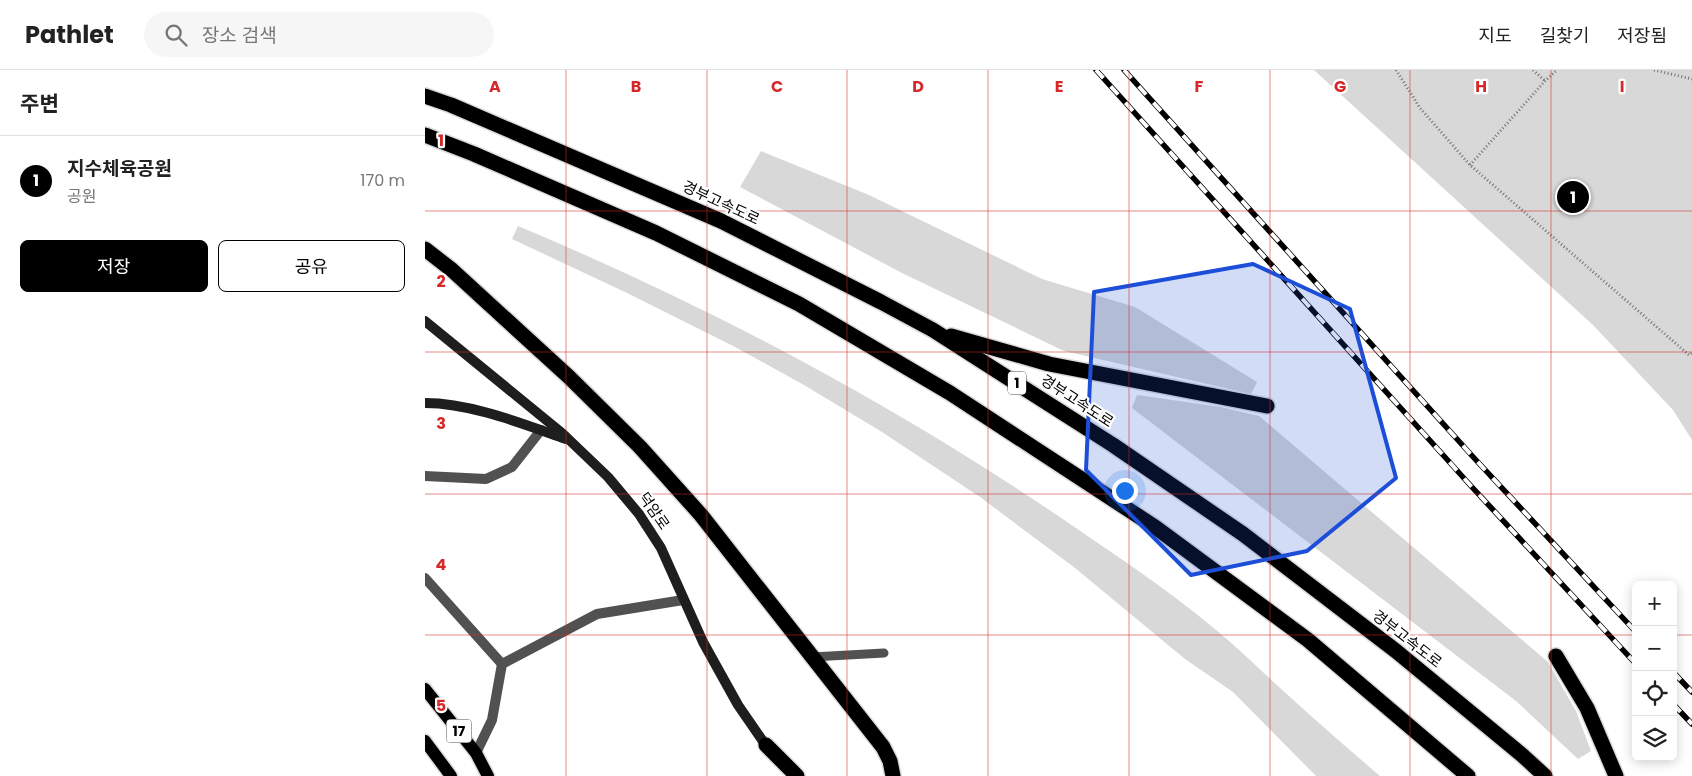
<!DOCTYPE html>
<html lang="ko">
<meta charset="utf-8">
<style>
body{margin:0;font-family:Poppins,"Noto Sans KR",sans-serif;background:#f6f6f6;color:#222}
.controls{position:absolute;right:15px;bottom:15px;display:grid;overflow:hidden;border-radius:8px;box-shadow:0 2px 12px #0003}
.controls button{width:45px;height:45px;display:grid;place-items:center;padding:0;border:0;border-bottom:1px solid #e0e0e0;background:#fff;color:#222;font:25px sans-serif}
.you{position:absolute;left:699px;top:420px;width:18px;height:18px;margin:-12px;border:4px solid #fff;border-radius:50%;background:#1a73e8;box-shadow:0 0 0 8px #1a73e833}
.badge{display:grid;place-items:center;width:32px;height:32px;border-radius:50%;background:#000;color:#fff;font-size:16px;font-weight:700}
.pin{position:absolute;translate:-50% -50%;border:2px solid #fff;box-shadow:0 1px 5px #0006}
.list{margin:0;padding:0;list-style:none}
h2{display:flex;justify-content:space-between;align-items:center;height:65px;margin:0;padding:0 20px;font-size:21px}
h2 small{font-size:16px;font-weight:400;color:#767676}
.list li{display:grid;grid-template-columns:32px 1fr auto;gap:15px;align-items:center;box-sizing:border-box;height:90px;padding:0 20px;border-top:1px solid #e0e0e0}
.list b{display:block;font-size:19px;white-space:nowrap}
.list p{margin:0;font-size:16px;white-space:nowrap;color:#767676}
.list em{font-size:16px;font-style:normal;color:#767676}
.actions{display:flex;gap:10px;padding:15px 20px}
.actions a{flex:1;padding:11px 0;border:1px solid #000;border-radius:8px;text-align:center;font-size:18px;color:#000}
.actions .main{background:#000;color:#fff}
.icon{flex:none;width:28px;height:28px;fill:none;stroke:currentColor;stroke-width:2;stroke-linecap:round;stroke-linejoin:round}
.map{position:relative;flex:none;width:1267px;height:706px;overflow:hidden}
header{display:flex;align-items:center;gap:30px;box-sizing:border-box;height:70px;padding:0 25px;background:#fff;border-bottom:1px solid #e0e0e0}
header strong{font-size:24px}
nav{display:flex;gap:28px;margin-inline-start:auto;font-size:18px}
.search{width:350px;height:45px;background:#f6f6f6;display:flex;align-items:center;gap:12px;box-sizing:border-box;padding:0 18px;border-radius:28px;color:#767676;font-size:19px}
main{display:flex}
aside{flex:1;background:#fff}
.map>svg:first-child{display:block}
.green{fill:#d8d8d8}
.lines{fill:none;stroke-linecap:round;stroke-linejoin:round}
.primary-casing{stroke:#dbdbdb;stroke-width:15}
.highway-casing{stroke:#dbdbdb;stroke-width:18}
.path{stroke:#737373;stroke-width:3;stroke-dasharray:1 2.5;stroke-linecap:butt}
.lane{stroke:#515151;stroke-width:9}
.street{stroke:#515151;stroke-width:10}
.secondary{stroke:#1e1e1e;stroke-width:10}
.primary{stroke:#000;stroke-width:12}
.highway{stroke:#000;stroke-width:15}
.rail-casing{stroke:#000;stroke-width:5.5}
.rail{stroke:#fff;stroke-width:4;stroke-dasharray:11;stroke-linecap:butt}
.marked{fill:#1d4ed8;fill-opacity:0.2;stroke:#1d4ed8;stroke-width:4;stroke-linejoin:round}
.grid{fill:none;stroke:#d62828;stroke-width:1;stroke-opacity:0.55}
.labels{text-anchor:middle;stroke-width:4.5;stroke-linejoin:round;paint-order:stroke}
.shield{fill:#fff;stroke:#4c4c4c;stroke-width:1}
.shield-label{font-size:14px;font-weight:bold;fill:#000}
.street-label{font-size:15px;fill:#000;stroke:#fff}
.grid-label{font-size:16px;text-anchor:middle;font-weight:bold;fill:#d62828;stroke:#fff;stroke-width:4.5;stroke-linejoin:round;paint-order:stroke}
</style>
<header>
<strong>Pathlet</strong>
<div class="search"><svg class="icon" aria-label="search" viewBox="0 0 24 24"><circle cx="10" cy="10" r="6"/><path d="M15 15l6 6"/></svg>장소 검색</div>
<nav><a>지도</a><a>길찾기</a><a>저장됨</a></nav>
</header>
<main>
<aside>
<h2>주변<small></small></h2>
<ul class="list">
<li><span class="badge">1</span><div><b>지수체육공원</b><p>공원</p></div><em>170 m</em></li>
</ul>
<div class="actions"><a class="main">저장</a><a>공유</a></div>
</aside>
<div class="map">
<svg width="1267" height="706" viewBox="0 0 1267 706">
<rect width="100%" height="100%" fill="#fff"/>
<g class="green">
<path d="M889,0H1267V370L1248,340L1168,255Z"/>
<path d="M336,81L444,125L617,209L710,237L832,312L826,324L639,281L477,203L315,117Z"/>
<path d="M93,156C289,238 476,338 651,458C696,489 743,520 785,555C809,574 831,596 854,617C887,647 921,677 955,706H891L808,622L760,589L650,498L555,427L457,362L379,315L310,277L200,222L87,169Z"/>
<path d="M712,325L796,337L834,346L1123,592L1151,641L1166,681L1153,689L1091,631L707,338Z"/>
</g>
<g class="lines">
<g class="primary-casing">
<g id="primary">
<path d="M0,619L51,683L63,706"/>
<path d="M0,671L26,706"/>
</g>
</g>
<g class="highway-casing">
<g id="highway">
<path d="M0,26L26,35L296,151L456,232L508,260L688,375L818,464L971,581L1097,685L1120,706"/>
<path d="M0,65L49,84L231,163L374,234L525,323L730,457L883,570L1043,706"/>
<path d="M0,179L27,200L144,307L215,377L276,445L458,677L465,691L468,706"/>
<path d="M526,266L624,294L842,336"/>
<path d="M1131,586L1162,638L1191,706"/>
<path d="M341,675L372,706"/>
</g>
</g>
<g class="path">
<path d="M971,0L995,38L1045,95L1264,285L1267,283"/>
<path d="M1108,0L1120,11"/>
<path d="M1229,0L1267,9"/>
<path d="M1045,95L1120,11L1132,0"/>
</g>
<path class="lane" d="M387,587L459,583"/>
<g class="street">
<path d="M0,406L61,409L87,397L116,360"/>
<path d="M0,508L77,594"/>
<path d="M51,683L67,650L77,594L172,544L258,530"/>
</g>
<g class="secondary">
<path d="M0,251L137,363L183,407L214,444L236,478L278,572L313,635L344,680"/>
<path d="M0,333C46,333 98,354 141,369"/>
</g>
<use href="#primary" class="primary"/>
<use href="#highway" class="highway"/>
<g class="rail-casing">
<g id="rail">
<path d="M671,0L1046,416L1211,594"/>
<path d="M699,0L1050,389L1211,562"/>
<path d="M1248,602L1267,622"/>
<path d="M1248,634L1267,654"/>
</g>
</g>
<use href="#rail" class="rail"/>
</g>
<path class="marked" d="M828,194L925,239L971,408L882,481L766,505L661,400L669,222Z"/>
<path class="grid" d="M141,0V706M282,0V706M422,0V706M563,0V706M704,0V706M845,0V706M985,0V706M1126,0V706M0,141H1267M0,282H1267M0,424H1267M0,565H1211M1248,565H1267"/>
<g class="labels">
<g class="shield">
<rect x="583" y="301.5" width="18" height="23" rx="4"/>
<rect x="21.5" y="649.5" width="25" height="23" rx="4"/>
</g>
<g class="shield-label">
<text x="592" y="318">1</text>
<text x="34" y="666">17</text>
</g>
<g class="street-label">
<text transform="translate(296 133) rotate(25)" y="5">경부고속도로</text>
<text transform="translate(652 331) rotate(33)" y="5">경부고속도로</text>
<text transform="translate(229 441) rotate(55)" y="5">덕암로</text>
<text transform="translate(982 569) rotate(38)" y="5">경부고속도로</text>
</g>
</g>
<g class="grid-label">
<text x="70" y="22">A</text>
<text x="211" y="22">B</text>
<text x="352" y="22">C</text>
<text x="493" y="22">D</text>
<text x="634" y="22">E</text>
<text x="774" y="22">F</text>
<text x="915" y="22">G</text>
<text x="1056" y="22">H</text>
<text x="1197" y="22">I</text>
<text x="16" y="76">1</text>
<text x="16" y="217">2</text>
<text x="16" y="359">3</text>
<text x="16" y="500">4</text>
<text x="16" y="641">5</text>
</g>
</svg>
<div class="controls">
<button>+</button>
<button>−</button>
<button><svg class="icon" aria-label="locate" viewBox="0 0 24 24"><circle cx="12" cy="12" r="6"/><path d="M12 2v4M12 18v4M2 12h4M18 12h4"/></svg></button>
<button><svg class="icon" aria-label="layers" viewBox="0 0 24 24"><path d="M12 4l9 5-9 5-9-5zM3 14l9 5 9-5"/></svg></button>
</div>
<div class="you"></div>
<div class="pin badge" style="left:1148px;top:127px">1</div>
</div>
</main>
